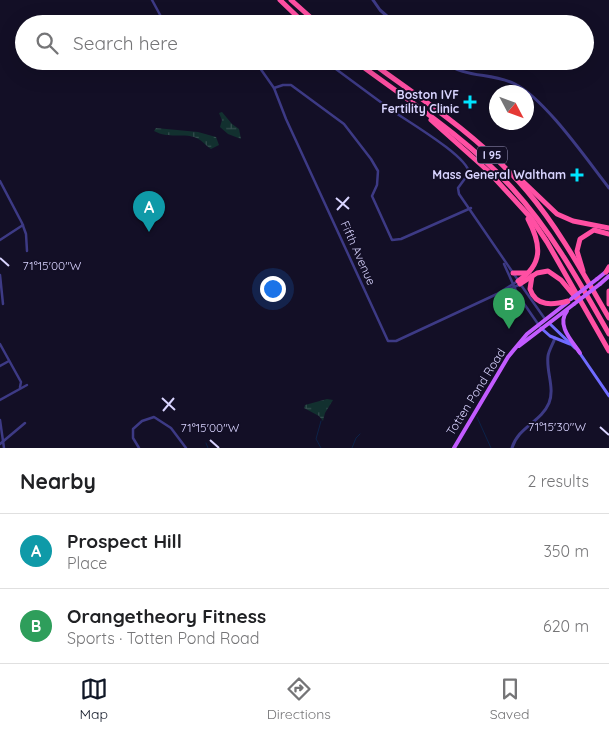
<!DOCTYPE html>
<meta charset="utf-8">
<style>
body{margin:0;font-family:Quicksand,sans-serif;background:#f6f6f6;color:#202124}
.compass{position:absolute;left:489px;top:85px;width:45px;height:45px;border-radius:50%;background:#fff;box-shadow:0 5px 20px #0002;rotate:131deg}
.you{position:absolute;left:272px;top:288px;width:18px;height:18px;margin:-12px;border:4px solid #fff;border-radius:50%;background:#1a73e8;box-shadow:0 0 0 8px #1a73e833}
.badge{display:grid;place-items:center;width:32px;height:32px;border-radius:50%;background:#111827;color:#fff;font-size:16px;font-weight:700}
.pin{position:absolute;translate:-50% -41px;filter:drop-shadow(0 1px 2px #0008)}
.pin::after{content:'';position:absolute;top:26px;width:18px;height:15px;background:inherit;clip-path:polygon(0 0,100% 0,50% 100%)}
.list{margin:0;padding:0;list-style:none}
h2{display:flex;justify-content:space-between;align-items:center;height:65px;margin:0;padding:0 20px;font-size:21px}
h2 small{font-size:16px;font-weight:400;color:#757577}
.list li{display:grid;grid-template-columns:32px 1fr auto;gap:15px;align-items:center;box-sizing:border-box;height:75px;padding:0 20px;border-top:1px solid #e0e0e0}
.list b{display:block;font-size:19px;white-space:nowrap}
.list p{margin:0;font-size:16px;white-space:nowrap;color:#757577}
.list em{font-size:16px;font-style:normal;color:#757577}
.icon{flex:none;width:28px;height:28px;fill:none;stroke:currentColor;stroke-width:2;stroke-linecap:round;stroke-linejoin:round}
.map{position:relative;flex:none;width:609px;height:448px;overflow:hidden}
.search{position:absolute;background:#fff;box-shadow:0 5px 20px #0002;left:15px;right:15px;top:15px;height:55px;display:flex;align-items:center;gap:12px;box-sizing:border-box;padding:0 18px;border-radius:28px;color:#757577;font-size:19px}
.sheet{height:215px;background:#fff}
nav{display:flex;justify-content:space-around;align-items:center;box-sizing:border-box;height:70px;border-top:1px solid #e0e0e0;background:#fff;font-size:14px;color:#757577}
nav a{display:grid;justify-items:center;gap:2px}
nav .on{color:#111827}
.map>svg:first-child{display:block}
.wetland{fill:url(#wetland-marsh)}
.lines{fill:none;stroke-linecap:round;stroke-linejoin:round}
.stream{stroke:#0c2248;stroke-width:1}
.minor{stroke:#3d3a85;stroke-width:2.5}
.tertiary{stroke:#3d3a85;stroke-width:3}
.secondary{stroke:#6f6bff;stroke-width:3}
.primary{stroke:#c25bff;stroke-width:4}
.motorway{stroke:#ff4fa3;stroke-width:5}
.primary-bridge{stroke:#c25bff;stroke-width:4}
.ticks{fill:none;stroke:#d9d4ff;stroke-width:2}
.poi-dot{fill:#00e5ff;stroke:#130f26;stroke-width:2}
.labels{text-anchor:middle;stroke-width:4;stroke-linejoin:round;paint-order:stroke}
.shield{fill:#130f26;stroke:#9e99be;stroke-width:1}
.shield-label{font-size:11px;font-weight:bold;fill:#d9d4ff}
.poi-label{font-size:12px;font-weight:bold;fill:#d9d4ff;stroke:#130f26;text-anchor:end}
.street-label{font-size:12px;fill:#d9d4ff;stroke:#130f26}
.ticks-label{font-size:12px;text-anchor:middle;fill:#d9d4ff;stroke:#130f26;stroke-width:4;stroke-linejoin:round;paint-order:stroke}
</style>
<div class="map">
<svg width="609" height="448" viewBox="0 0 609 448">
<defs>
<pattern id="wetland-marsh" width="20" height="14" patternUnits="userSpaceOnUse" patternTransform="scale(1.25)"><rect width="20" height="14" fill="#12302f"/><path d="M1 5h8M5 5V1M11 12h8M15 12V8" fill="none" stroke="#344d4e"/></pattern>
</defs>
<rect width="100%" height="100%" fill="#130f26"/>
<g class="wetland">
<path d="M222,112L232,124L239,129L241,139L228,134L220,127L222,120L219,113Z"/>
<path d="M156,128L198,132L216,137L219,145L211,149C205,145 201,139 194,137C182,133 169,139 154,131Z"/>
<path d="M327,399L333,400L325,413L323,421L319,416L304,408L305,405Z"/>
</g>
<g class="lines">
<g class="stream">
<path d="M477,417L491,448"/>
<path d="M206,443L208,448"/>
<path d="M321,448L316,439L321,421"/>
<path d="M352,448L356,438L360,434"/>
</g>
<g class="minor">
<path d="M152,0L165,24"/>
<path d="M255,61L274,88L286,119L388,341H396L497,294L518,281"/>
<path d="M312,61L315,63L319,61"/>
<path d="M325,61C347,77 368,93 390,109C405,120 468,156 469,173L458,188L459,194L518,280"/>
<path d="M274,88L283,85H291L344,124L371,159L378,171L377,185L372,196L392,240L401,239L471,208"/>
<path d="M0,181L22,223L26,234L27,251"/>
<path d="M0,240L23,225"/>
<path d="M504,264L518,295L538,324"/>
<path d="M0,275L3,304"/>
<path d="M521,285L545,319"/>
<path d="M499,293L519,285"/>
<path d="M0,344L21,382L20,387"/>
<path d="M0,366L9,361"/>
<path d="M0,400L27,385"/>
<path d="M0,420L4,448"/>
<path d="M0,444L25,423"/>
<path d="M139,448L133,438V429L142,421L154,417L171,428L186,448"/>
</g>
<g class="tertiary">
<path d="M373,0L380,10L396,24"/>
<path d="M443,61C465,79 491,72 515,84C545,99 587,160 609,188"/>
<path d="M512,448C518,427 541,422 549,403C555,388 546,372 548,356C549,350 553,344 555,338"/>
</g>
<g class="secondary">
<path d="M549,323L575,348"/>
<path d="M541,328L550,336L570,344"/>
<path d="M579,352L609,396"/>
</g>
<g class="primary">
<path d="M597,279L607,271"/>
<path d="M600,284L609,276"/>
<path d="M567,311C556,325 572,341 580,353"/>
<path d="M519,346L574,304"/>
<path d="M454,448L508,357L527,334L568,302"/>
</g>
<g class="motorway">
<path d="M280,0L305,24"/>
<path d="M291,0L318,24"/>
<path d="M355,61C409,101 467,138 512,188C552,232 580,283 609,334"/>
<path d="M369,61C425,101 482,139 527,191C560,230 584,275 609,318"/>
<path d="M431,120L487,170L531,218L547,242L609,351"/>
<path d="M514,173L557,214L573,221L609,228"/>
<path d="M583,271L577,251L580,239L594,230L609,234"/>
<path d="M606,272L609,267"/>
<path d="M513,273H526"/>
<path d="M532,276L530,289C536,307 553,305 568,301"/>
<path d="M518,281C544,264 541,244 528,219"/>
<path d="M520,284L537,273L548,271L561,280L576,298"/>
<path d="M609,291V304"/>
</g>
<g class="primary-bridge">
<path d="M571,299L597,279"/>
<path d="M574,304L600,284"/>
</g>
</g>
<path class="ticks" d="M336,198L349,209M337,210L349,197M0,258L9,266M162,398L175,410M163,411L174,398M600,427L609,435M210,440L219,448"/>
<g class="poi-dot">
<path d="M467.5 94.5h5v5h5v5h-5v5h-5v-5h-5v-5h5z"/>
<path d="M574.5 167.5h5v5h5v5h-5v5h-5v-5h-5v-5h5z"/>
</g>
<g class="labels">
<rect class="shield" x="477" y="146.5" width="30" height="17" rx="4"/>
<g class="shield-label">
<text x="492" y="159">I 95</text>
</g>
<g class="poi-label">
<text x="459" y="99">Boston IVF<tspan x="459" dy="14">Fertility Clinic</tspan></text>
<text x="566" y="179">Mass General Waltham</text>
</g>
<g class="street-label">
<text transform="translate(358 253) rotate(66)" y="4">Fifth Avenue</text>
<text transform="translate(476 392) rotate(-58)" y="4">Totten Pond Road</text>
</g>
</g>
<g class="ticks-label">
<text x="52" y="270">71°15'00"W</text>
<text x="557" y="431">71°15'30"W</text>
<text x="210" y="432">71°15'00"W</text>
</g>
</svg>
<svg class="compass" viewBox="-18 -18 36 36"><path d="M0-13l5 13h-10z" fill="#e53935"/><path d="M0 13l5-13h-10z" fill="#757577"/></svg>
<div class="you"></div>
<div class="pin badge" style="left:149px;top:232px;background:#0f9aa8">A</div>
<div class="pin badge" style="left:509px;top:329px;background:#2e9e5b">B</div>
<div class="search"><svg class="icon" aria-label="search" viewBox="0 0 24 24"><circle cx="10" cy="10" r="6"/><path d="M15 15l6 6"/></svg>Search here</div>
</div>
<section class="sheet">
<h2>Nearby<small>2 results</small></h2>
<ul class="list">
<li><span class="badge" style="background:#0f9aa8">A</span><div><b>Prospect Hill</b><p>Place</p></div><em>350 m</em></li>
<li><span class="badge" style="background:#2e9e5b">B</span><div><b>Orangetheory Fitness</b><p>Sports · Totten Pond Road</p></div><em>620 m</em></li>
</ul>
</section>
<nav>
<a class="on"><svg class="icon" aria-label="map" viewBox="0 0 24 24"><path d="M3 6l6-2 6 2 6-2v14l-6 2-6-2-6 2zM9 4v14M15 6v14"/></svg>Map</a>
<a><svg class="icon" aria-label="directions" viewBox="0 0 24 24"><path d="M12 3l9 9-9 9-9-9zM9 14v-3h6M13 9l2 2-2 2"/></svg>Directions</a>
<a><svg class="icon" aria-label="saved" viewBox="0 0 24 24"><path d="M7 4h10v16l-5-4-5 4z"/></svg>Saved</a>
</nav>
